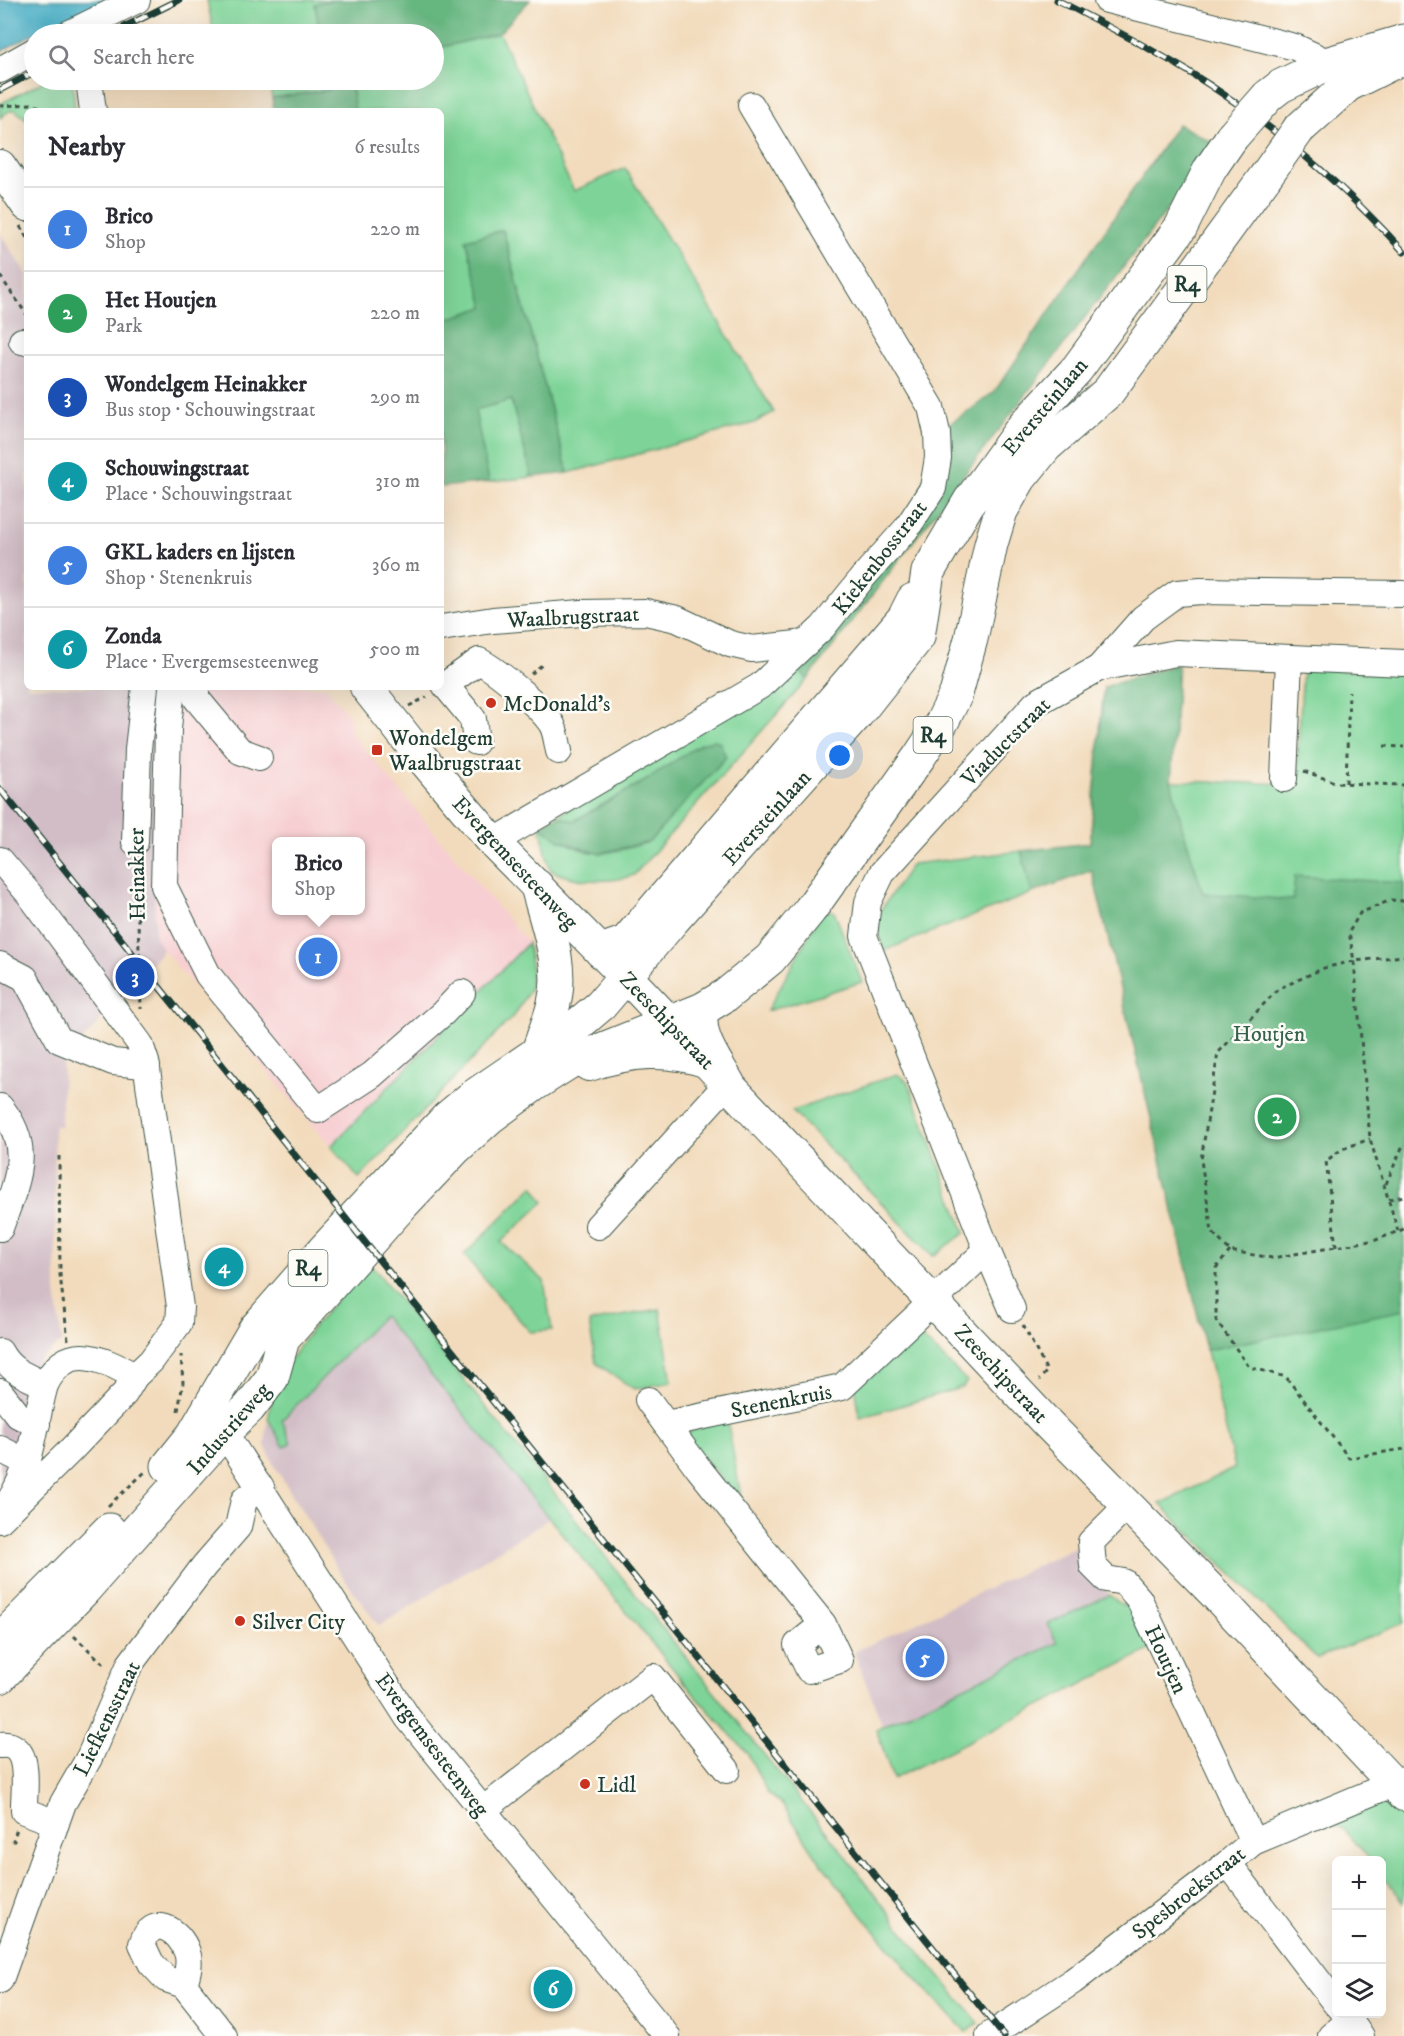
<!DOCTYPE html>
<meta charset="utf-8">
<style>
body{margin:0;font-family:"IM FELL DW Pica",serif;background:#f7f7f7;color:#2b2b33}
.controls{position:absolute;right:18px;bottom:18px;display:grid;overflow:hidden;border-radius:9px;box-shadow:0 6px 24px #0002}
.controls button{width:54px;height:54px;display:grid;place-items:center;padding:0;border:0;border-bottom:2px solid #e1e1e2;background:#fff;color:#2b2b33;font:30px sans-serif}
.you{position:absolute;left:840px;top:756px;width:21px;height:21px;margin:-15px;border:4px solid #fff;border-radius:50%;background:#1a73e8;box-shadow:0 0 0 9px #1a73e833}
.badge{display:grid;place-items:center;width:39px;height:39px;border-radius:50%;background:#1a73e8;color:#fff;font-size:20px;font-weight:700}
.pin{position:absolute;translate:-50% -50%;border:3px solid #fff;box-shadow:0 2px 6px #0006}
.popup{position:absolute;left:272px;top:837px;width:93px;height:78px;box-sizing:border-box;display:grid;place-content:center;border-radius:9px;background:#fff;filter:drop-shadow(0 2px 4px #0005);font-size:20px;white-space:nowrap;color:#7c7c81}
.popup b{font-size:22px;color:#2b2b33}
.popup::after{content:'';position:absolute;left:50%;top:100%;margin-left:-12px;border:12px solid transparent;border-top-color:#fff}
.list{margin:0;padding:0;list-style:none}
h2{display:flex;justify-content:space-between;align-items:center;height:78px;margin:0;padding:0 24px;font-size:26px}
h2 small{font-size:20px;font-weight:400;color:#7c7c81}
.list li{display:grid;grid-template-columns:39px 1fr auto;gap:18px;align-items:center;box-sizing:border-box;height:84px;padding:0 24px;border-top:2px solid #e1e1e2}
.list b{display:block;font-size:22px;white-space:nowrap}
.list p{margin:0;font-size:20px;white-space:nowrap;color:#7c7c81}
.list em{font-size:20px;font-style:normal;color:#7c7c81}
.icon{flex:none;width:33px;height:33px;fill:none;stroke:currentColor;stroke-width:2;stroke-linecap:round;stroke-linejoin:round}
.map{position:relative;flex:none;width:1404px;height:2036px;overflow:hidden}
.search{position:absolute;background:#fff;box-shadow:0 6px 24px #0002;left:24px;top:24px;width:420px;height:66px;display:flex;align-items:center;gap:15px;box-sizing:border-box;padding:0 21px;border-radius:33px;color:#7c7c81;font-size:22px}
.panel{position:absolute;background:#fff;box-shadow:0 6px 24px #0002;left:24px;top:108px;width:420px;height:582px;border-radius:9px}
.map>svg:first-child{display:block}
.built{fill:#f7cfd2;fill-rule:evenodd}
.industrial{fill:#d2bdc6}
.green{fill:#7ed498;stroke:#4e8866;stroke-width:1.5}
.forest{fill:#66b680;stroke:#427a5a;stroke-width:1.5}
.water{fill:#42aac2;stroke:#30747b;stroke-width:1.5}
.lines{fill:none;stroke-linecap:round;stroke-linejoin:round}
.minor-casing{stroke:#3f5548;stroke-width:28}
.major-casing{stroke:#3f5548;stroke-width:34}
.highway-casing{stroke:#3f5548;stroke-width:35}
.path{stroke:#3f5548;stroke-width:3;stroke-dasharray:4.5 4.5;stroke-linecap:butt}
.minor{stroke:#fff;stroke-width:26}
.major{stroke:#fff;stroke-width:32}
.highway{stroke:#fff;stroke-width:33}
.rail-casing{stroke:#1f3d34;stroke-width:7}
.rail{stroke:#fdfcf7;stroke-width:4.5;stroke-dasharray:14;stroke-linecap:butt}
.highway-bridge-casing{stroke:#3f5548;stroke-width:35;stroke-linecap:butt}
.highway-bridge{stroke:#fff;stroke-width:33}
.poi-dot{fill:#c8321e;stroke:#fdfcf7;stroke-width:2}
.labels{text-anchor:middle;stroke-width:5;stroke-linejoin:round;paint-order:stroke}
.shield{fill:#fdfcf7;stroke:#62766e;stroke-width:1.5}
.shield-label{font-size:21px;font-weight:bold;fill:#1f3d34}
.street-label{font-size:22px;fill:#1f3d34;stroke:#fdfcf7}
.poi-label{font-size:22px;fill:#1f3d34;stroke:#fdfcf7;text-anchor:start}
.park-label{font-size:22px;fill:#37634d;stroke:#fdfcf7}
</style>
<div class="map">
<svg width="1404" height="2036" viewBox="0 0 1404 2036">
<rect width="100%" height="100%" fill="#fdfcf7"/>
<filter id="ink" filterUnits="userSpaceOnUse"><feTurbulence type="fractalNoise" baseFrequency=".0167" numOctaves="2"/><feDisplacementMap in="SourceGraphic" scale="12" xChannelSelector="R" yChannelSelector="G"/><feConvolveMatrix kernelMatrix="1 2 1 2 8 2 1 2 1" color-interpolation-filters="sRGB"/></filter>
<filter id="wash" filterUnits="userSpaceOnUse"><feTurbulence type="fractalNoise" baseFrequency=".008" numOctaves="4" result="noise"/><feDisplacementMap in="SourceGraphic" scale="24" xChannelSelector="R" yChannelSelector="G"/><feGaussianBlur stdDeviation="1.35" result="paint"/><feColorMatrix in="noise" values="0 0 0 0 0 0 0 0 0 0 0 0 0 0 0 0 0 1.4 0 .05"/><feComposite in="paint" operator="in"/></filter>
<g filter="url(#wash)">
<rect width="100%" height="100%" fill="#f2dbbc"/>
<path class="built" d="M165,687H326L350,717L351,733L528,943L531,965V990L516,1013L359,1179L163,950L155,937L154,792ZM276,842H360V910H276Z"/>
<g class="industrial">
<path d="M0,233L27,274V687H165L154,792L155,937L163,950L63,1063L61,1126H54L56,1292L62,1342L40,1359L13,1465L0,1485Z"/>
<path d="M383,1316L550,1518L379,1626L340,1573L274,1465L265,1445L268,1419L282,1420Z"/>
<path d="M1085,1543L1109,1595L1049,1624L1058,1642L883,1727L854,1652Z"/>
</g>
<g class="green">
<path d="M207,0H333L315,4L320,34H246L245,33L214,34Z"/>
<path d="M499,33L574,191L625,168L774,412L754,423L568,473L503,230L467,240L485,307L441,321V111H355L350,80H434V49Z"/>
<path d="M46,80H76L73,86L75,111H27V120L15,110L9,111L0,118V104Z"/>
<path d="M269,80H328L330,90L272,98Z"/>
<path d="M511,400L532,477L489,482L474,410Z"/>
<path d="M795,667L808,679L634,875C609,884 573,882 550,870L540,826C557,838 581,854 602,853C618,852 634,846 649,842L700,744L645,781L574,821L557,816Z"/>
<path d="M1303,668L1404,674V1623L1317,1658L1160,1504L1235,1468L1092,869L1090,843L1104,687L1177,686L1171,781L1296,784Z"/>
<path d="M1021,851L1032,893L883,951L876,917L912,864Z"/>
<path d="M822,911H834L862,982L767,1011Z"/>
<path d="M528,943L531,965L530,989L516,1013L359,1179L331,1146Z"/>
<path d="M897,1074L908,1082L965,1233L933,1256L792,1111Z"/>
<path d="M533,1186L544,1202L501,1242L544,1281L552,1330L530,1332L464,1255Z"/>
<path d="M367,1265L374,1268L848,1859L911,1942L979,2023L966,2032L908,1970L861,1914L820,1862L781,1803L768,1794L748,1754L693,1693L383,1316L282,1420L291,1443L284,1447L268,1419C270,1410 271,1400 274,1392C290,1348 337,1300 367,1265Z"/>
<path d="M660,1309L672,1382L634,1389L596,1363L589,1322Z"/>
<path d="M915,1331L967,1381L963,1387L860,1418L855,1386Z"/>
<path d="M727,1418L742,1503L683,1434Z"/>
<path d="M1109,1595L1124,1606L1131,1605L1154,1648L893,1779L876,1729L1057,1643L1048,1624Z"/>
<path d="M1377,1801L1395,1809L1404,1819V1902L1382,1875V1860H1370L1345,1830L1325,1820Z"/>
</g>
<g class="forest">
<path d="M333,0H530L499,33L434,49V34H320L315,4Z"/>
<path d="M328,80H350L355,111H274L272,98L329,90Z"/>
<path d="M1178,124L1217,145L808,679L795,667L898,549L945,426L965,414L995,391Z"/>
<path d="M503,230L568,473L532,477L511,400L475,410L489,482L441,487V321L484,307L466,240Z"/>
<path d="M1178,664L1171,781L1182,826L1203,893L1293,900L1295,876L1404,883V1310L1206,1350L1092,870L1032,893L1021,851L1090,843L1104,687Z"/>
<path d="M715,740L720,743L726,757L649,842L600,853L586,850L560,840L540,826L557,816L574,821L645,781L700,744Z"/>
</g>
<path class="water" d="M0,0H106L33,34L0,52Z"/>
</g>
<g filter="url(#ink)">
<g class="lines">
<g class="minor-casing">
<g id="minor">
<path d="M1107,0L1295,47L1329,63"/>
<path d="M68,34L137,0"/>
<path d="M0,70L34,51"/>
<path d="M89,80L93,111"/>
<path d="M22,341L27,342"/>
<path d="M441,628L493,620L581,613L646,612L677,619L730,644L752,649L806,643"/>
<path d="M1099,668L1143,618L1177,593L1201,591L1404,594"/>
<path d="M172,687L168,729L164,886L208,975L318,1110L372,1075L443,1013L462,993"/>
<path d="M196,687V698L240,751L259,758"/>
<path d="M476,742L473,719L445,685L479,661C497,670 540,706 551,723C556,730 557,743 559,751"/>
<path d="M1284,779L1289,659"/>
<path d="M135,842L138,749L145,687"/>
<path d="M493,842L760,686L823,627L864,576L907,528L933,488L938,458L937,433L931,407L751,105"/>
<path d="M0,860L30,895L140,1044L146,1062L180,1307L179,1323L151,1361L135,1376L125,1393L69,1452L0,1520"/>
<path d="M0,965L25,978L59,1040L113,1062L143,1065L147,1067"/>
<path d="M0,1107C35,1148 16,1183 0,1228"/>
<path d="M598,1226L728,1083"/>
<path d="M1012,1309L987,1250L864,936L868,902L882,873L1036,703L1099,668L1176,653L1404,663"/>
<path d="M0,1352C10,1371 26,1376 45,1385"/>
<path d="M0,1392L18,1415L37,1424"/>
<path d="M648,1400L699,1469L823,1624L840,1660L809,1670L797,1645L823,1624"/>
<path d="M666,1424L842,1387L987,1250"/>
<path d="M224,1432L408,1718L667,2036"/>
<path d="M0,1449L28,1463"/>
<path d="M9,1502C34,1462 33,1428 45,1385C67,1340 102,1359 135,1376"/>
<path d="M1128,1505L1091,1542L1093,1566L1106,1579L1124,1582L1139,1599L1253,1842"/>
<path d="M0,1745C34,1741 23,1791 24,1811L56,1823"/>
<path d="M483,1810L653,1677L727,1770"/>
<path d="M1228,1863L1336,2004"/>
<path d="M0,1980L63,1803L89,1758L130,1664L204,1566L238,1527L244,1500L261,1487"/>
<path d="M184,1985C187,1975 191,1963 187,1952C179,1929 152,1913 142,1944L151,1963L166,1979L184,1985L224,2036"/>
<path d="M1344,2014L1361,2036"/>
<path d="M989,2036L1073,1981L1228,1863L1253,1842L1404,1779"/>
<path d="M1331,2036L1350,2021"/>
</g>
</g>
<g class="major-casing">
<g id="major">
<path d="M0,166L27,205"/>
<path d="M366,687L422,758L493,842L640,991L1047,1423L1213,1592L1404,1795"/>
<path d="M589,1065C630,1051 667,1048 708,1062"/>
</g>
</g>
<g class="highway-casing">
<g id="highway">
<path d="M1268,96L1281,86L1329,63L1404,41"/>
<path d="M1299,129L1348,85L1404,57"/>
<path d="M537,886C546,922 564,965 554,1003C550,1020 543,1036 538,1052"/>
<path d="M601,951L626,942L904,618L913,600"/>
<path d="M703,1009C694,1034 716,1061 728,1083"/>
<path d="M168,1466L193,1435L255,1329L323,1251L447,1118L471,1098L575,1027L601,1005L673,920L857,714L918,637L928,572L969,502L1023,427L1077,369L1181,227L1210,169L1232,137"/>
<path d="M0,1640L109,1530"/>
<path d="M0,1677L84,1590L224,1432L249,1408L272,1378L283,1339L402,1205L456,1148L489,1118L535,1084L568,1063L703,1009L726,995L770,959L810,910L919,757L942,722L956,694L971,639L991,544L1001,511L1020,478L1046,446L1108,392L1265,177"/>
</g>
</g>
<g class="path">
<path d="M0,106L31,104L52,111"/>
<path d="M20,226L27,238"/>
<path d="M0,276L27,315"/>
<path d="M531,674L544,663"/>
<path d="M409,706L427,697"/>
<path d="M1384,746L1404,747"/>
<path d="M1304,771L1337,783L1404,785"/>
<path d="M1346,783L1349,692"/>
<path d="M136,863L141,1009"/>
<path d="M1404,901L1391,900L1360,913L1349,932L1354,961L1324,968L1278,989L1218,1053L1201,1160L1212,1232L1230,1251L1272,1258L1376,1240L1404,1229"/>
<path d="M59,1156L60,1275L68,1340"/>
<path d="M1386,1184L1404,1143"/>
<path d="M1389,1199L1404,1196"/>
<path d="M1398,1231L1370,1139L1354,961L1404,956"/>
<path d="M1336,1247L1326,1161L1342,1149L1370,1139"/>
<path d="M1230,1251L1216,1268V1320L1249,1367L1286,1377L1349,1458L1404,1449"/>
<path d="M1023,1325L1047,1371L1039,1380"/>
<path d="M178,1411L183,1383L181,1355"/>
<path d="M108,1506L145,1472"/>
<path d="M74,1636L106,1666"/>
<path d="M15,1842L13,1840L17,1829"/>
</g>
<use href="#minor" class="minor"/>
<use href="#major" class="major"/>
<use href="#highway" class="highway"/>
<g class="rail-casing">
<g id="rail">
<path d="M1057,0C1100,22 1144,45 1186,70C1267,120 1340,181 1404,252"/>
<path d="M110,34L179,0"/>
<path d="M0,90L34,72"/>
<path d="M0,789L1004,2036"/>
</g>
</g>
<use href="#rail" class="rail"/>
<g class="highway-bridge-casing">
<g id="highway-bridge">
<path d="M1232,137L1268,96"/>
<path d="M1265,177L1299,129"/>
</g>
</g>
<use href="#highway-bridge" class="highway-bridge"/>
</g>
</g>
<g class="poi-dot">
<circle cx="491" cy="703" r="6"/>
<rect x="371" y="744" width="12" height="12" rx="3"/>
<circle cx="240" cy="1621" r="6"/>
<circle cx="585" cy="1784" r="6"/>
</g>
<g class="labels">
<g class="shield">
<rect x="1167.5" y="266" width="39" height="36" rx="4.5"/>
<rect x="913.5" y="717" width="39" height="36" rx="4.5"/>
<rect x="288.5" y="1250" width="39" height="36" rx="4.5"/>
</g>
<g class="shield-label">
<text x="1187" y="291">R4</text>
<text x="933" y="742">R4</text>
<text x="308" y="1275">R4</text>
</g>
<g class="street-label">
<text transform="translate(1044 406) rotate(-50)" y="8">Eversteinlaan</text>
<text transform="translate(879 557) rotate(-52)" y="8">Kiekenbosstraat</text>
<text transform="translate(573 616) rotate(-3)" y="8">Waalbrugstraat</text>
<text transform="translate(1005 741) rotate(-45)" y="8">Viaductstraat</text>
<text transform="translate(766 817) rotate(-48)" y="8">Eversteinlaan</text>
<text transform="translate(516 862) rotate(47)" y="8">Evergemsesteenweg</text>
<text transform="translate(136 874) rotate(-91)" y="8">Heinakker</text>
<text transform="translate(668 1020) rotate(46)" y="8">Zeeschipstraat</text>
<text transform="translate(1002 1373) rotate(47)" y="8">Zeeschipstraat</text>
<text transform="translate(781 1400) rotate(-11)" y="8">Stenenkruis</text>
<text transform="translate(228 1428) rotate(-49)" y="8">Industrieweg</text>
<text transform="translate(1167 1659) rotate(65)" y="8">Houtjen</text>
<text transform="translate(106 1718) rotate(-64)" y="8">Liefkensstraat</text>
<text transform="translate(433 1744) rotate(53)" y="8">Evergemsesteenweg</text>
<text transform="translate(1188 1892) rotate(-38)" y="8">Spesbroekstraat</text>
</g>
<g class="poi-label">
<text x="503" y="711">McDonald's</text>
<text x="389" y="745">Wondelgem<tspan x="389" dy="25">Waalbrugstraat</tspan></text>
<text x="252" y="1629">Silver City</text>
<text x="597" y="1792">Lidl</text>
</g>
<g class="park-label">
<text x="1269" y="1041">Houtjen</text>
</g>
</g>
</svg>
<div class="controls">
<button>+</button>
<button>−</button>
<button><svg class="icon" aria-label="layers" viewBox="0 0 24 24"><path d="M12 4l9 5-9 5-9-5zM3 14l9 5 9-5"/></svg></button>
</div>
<div class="you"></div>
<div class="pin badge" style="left:318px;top:957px;background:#3f7fe0">1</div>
<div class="popup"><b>Brico</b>Shop</div>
<div class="pin badge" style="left:1277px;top:1117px;background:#2e9e5b">2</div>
<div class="pin badge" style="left:135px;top:977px;background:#1a4fb4">3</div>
<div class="pin badge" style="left:224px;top:1267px;background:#0f9aa8">4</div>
<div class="pin badge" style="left:925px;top:1658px;background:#3f7fe0">5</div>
<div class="pin badge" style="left:553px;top:1989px;background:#0f9aa8">6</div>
<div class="search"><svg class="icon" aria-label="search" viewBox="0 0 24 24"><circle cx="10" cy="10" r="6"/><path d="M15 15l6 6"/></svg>Search here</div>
<section class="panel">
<h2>Nearby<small>6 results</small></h2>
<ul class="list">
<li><span class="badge" style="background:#3f7fe0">1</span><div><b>Brico</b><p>Shop</p></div><em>220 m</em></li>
<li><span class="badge" style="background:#2e9e5b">2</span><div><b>Het Houtjen</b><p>Park</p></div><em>220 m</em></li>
<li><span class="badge" style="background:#1a4fb4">3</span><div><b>Wondelgem Heinakker</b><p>Bus stop · Schouwingstraat</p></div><em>290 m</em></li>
<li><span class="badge" style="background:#0f9aa8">4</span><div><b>Schouwingstraat</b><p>Place · Schouwingstraat</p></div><em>310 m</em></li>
<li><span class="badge" style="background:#3f7fe0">5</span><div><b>GKL kaders en lijsten</b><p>Shop · Stenenkruis</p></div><em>360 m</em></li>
<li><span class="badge" style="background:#0f9aa8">6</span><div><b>Zonda</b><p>Place · Evergemsesteenweg</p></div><em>500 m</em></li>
</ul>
</section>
</div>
